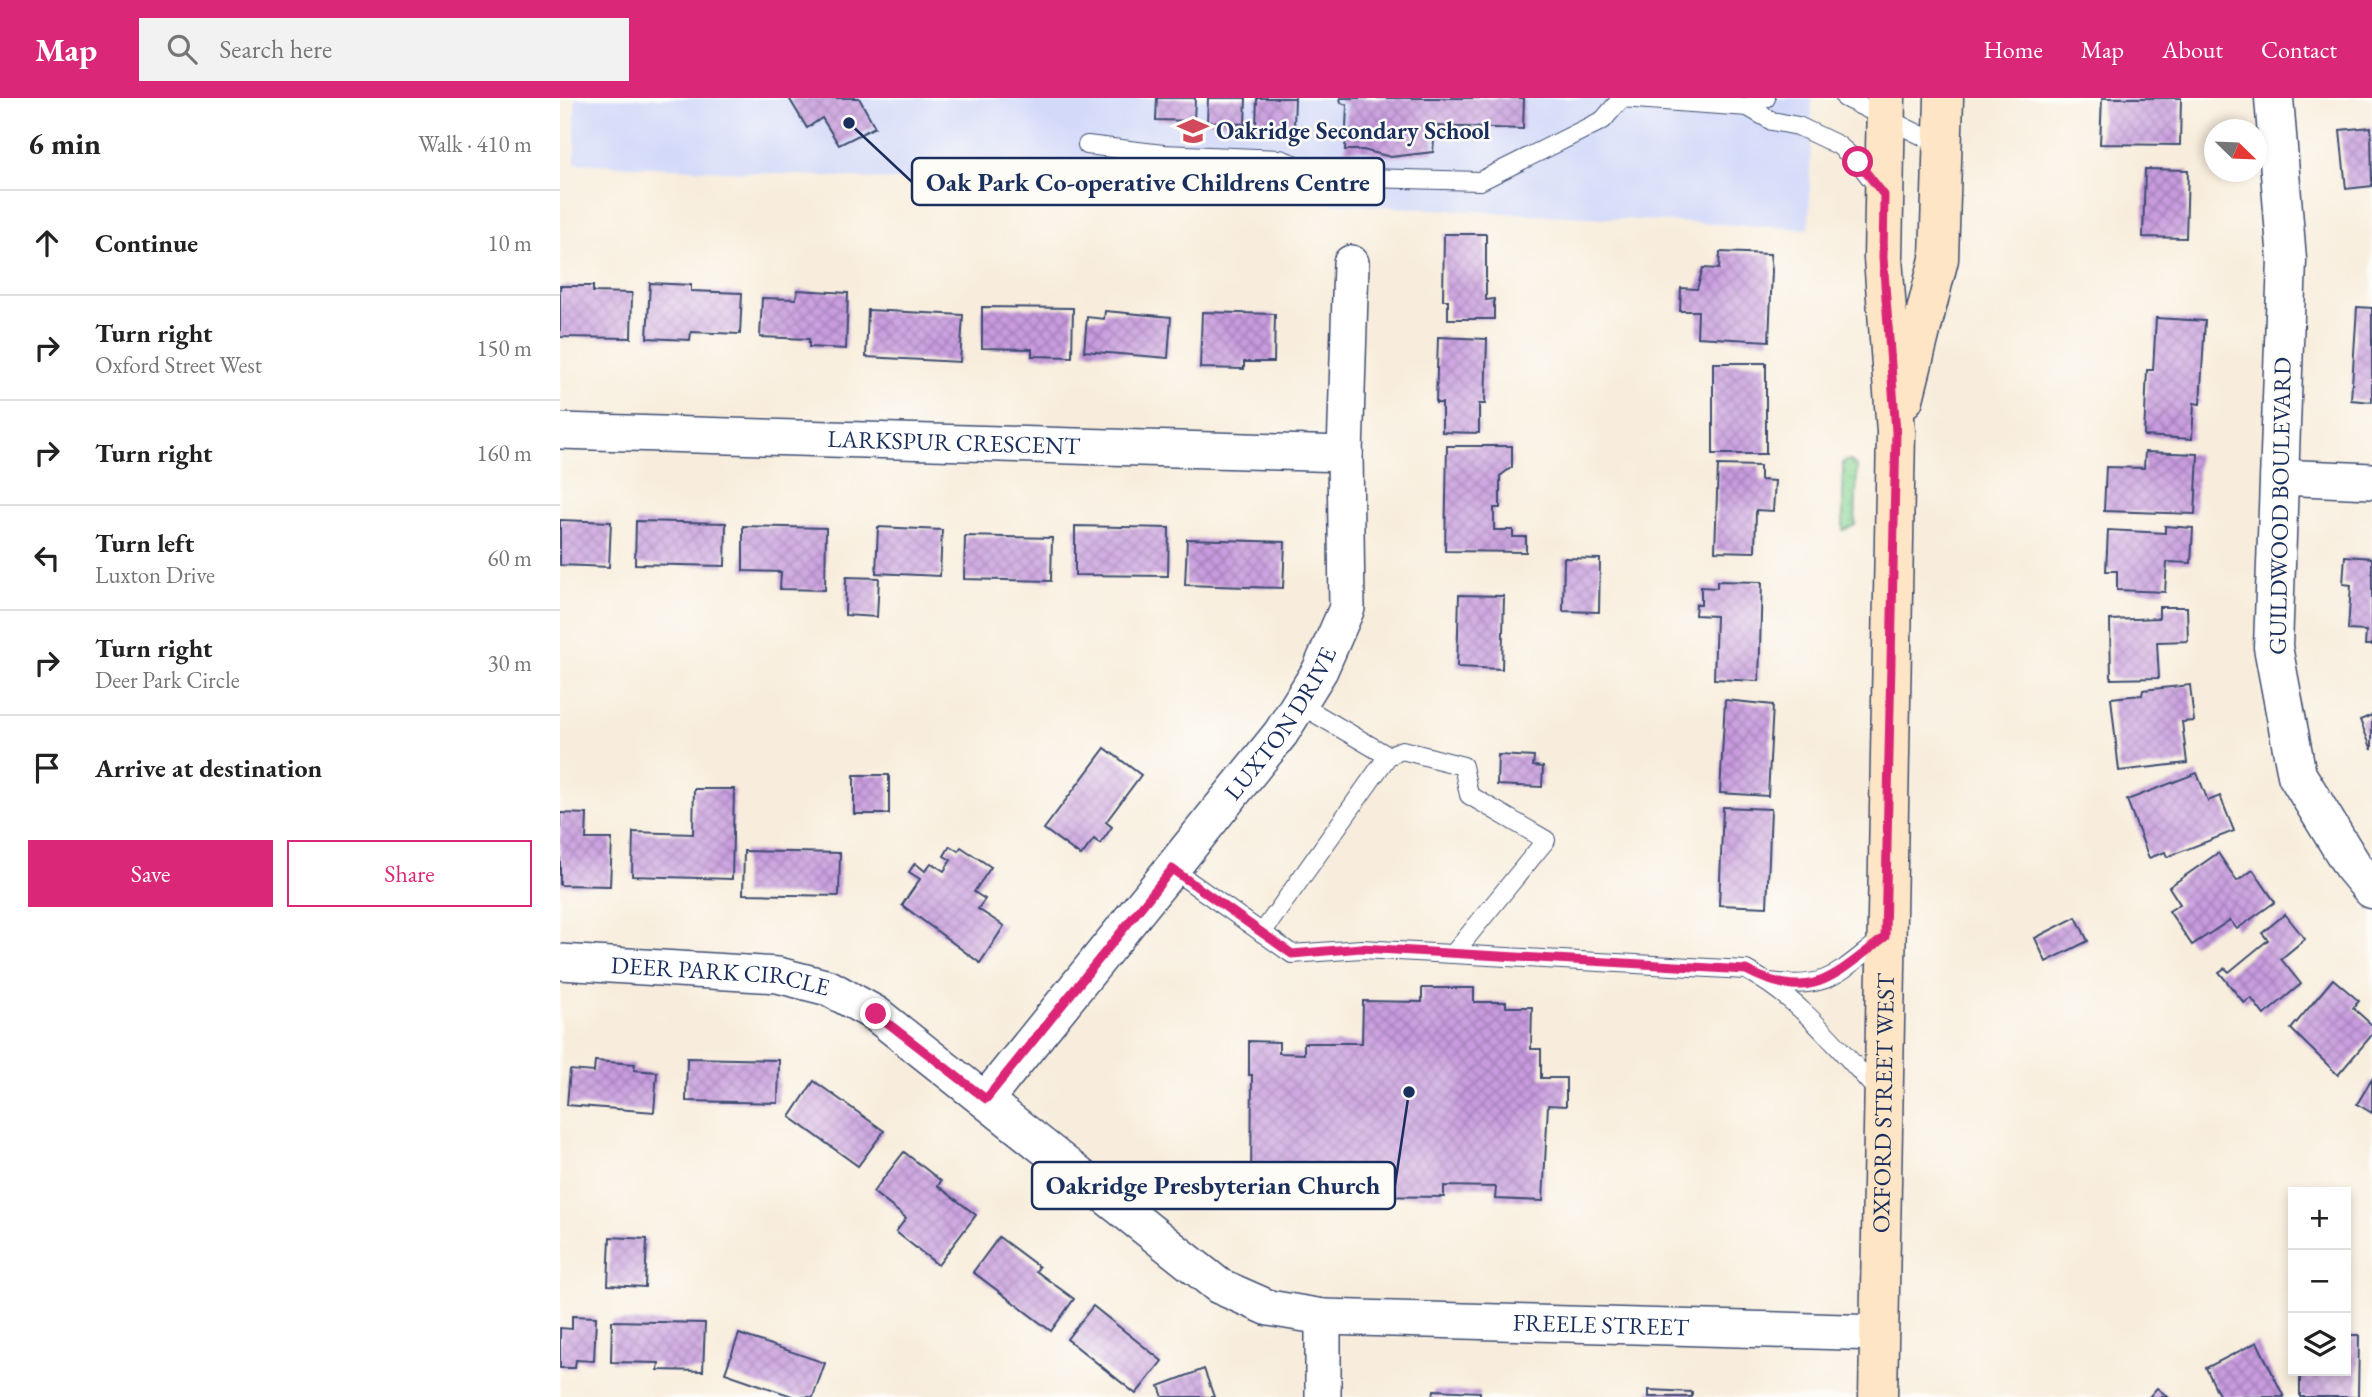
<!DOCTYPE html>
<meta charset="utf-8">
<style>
body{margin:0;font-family:"EB Garamond",serif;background:#f2f2f2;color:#222}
.controls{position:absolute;right:21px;bottom:21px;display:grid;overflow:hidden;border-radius:0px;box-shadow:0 4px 10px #0003}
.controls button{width:63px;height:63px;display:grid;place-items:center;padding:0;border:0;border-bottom:2px solid #e0e0e0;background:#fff;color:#222;font:35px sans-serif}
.compass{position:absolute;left:1644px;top:21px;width:63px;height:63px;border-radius:50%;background:#fff;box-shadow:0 4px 10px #0003;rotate:113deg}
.stop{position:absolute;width:21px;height:21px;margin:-16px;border:5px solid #db2777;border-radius:50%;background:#fff}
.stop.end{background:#db2777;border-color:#fff;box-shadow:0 2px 7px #0008}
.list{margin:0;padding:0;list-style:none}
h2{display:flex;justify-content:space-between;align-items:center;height:91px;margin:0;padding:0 28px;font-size:30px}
h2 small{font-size:23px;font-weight:400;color:#767676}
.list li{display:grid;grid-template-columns:46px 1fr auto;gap:21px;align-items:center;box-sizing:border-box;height:105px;padding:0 28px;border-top:2px solid #e0e0e0}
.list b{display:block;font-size:26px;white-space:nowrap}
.list p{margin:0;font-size:23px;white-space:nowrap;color:#767676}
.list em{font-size:23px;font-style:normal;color:#767676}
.actions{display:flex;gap:14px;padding:21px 28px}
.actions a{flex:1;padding:16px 0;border:2px solid #db2777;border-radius:0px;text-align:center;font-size:24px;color:#db2777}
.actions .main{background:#db2777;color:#fff}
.icon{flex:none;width:38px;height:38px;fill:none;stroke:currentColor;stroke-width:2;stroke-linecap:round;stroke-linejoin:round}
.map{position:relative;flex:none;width:1812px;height:1299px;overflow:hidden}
header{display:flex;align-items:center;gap:42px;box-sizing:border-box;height:98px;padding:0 35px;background:#db2777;color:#fff}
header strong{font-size:33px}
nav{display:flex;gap:38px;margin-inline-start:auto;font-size:24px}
.search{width:490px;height:63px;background:#f2f2f2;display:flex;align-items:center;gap:18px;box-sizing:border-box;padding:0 24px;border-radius:0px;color:#767676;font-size:26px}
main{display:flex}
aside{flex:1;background:#fff}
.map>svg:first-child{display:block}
.built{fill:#d2d9f9}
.grass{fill:url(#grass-dots);stroke:#508278;stroke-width:2}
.building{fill:url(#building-cross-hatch)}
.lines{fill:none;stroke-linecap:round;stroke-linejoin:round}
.service-casing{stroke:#3c4c71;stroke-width:20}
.minor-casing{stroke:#3c4c71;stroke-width:38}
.tertiary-casing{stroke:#3c4c71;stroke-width:41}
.secondary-casing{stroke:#3c4c71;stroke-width:41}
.service{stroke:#fff;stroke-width:18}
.minor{stroke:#fff;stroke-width:35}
.tertiary{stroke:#fff;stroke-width:38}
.secondary{stroke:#fde5c5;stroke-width:38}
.route{stroke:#db2777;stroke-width:9}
.labels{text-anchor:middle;stroke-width:5;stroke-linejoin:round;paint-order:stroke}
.poi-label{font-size:24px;font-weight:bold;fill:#1b2f5e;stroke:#fdfcf7;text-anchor:start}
.street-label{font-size:24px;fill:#1b2f5e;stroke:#fdfcf7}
.leader{fill:none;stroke:#1b2f5e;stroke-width:2.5}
.callout-dot{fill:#1b2f5e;stroke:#fdfcf7;stroke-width:2.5}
.callout{fill:#fdfcf7;stroke:#1b2f5e;stroke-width:2.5}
.callout-label{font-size:26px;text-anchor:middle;font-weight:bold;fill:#1b2f5e}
</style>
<header>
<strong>Map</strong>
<div class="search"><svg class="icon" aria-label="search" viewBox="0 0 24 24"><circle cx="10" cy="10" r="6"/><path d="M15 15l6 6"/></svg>Search here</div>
<nav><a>Home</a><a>Map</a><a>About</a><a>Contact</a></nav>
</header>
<main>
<aside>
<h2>6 min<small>Walk · 410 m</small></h2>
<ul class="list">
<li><svg class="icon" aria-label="ahead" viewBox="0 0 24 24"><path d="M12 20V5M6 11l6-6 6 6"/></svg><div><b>Continue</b></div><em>10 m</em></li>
<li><svg class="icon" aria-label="right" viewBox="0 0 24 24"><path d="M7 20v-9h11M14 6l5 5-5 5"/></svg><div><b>Turn right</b><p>Oxford Street West</p></div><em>150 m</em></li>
<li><svg class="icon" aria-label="right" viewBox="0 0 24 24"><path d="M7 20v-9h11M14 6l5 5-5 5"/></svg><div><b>Turn right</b></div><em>160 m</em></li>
<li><svg class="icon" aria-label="left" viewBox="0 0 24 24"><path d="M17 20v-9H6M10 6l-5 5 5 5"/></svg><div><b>Turn left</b><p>Luxton Drive</p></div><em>60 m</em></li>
<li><svg class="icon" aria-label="right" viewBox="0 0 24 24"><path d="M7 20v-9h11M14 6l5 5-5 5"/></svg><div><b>Turn right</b><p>Deer Park Circle</p></div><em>30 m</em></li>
<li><svg class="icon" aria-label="arrive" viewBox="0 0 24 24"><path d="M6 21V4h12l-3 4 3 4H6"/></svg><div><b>Arrive at destination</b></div></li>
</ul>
<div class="actions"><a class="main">Save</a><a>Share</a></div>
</aside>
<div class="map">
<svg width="1812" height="1299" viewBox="0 0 1812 1299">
<defs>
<pattern id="grass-dots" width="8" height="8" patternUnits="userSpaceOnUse" patternTransform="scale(1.75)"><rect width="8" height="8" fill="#86d493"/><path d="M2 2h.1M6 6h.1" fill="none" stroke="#73b681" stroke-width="1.8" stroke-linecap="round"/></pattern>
<pattern id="building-cross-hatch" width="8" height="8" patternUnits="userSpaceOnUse" patternTransform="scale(1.75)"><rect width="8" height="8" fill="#c89bde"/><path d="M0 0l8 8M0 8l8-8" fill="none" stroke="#a27fb7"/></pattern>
</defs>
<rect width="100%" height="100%" fill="#fdfcf7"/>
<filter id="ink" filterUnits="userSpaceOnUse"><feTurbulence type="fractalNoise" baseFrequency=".0143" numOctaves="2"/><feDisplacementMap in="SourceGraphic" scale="14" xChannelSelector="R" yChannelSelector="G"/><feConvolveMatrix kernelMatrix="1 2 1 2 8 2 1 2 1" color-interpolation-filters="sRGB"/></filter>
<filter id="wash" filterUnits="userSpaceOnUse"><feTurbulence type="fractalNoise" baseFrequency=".00686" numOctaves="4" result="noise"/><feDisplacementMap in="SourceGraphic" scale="28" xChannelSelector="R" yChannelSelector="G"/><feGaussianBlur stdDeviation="1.57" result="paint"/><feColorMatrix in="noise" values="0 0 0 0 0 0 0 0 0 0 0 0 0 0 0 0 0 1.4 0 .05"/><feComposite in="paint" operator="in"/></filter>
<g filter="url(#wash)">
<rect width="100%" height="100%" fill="#f8eddc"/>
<path class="built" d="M15,0H1252L1249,131L15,65Z"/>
<path class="grass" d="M1289,362L1297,368L1295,427L1283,432V364Z"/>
<g id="blocks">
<g class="building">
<path d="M229,0H299L315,29L279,47L262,20L247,30Z"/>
<path d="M597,0H635L634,23L596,22Z"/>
<path d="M648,0H686L685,26L647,24Z"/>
<path d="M697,0H735L734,29L696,28Z"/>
<path d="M780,0H964L963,31L875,28L873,54L831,59L803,52H785L787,7L781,5Z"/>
<path d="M1542,0H1621L1620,47L1540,46Z"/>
<path d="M1811,29L1812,88L1786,91L1780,32Z"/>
<path d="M1585,71L1628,72L1626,140L1583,139Z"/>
<path d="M884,136H926V202L934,201V221H888V202H883Z"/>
<path d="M1160,154L1210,156L1212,172L1209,243L1137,239L1138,213H1120L1121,190L1137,191L1143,170L1159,171Z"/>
<path d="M90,185L131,187V193L182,195L180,236L131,234L130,242L87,240Z"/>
<path d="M0,188H33V194L72,195L71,240L0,239Z"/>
<path d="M237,192L288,195L286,251L249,249V241L200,239L202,200L236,201Z"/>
<path d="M422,209L513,210L512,259L472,258V251L422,250Z"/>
<path d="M1797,209L1812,210V304L1791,302Z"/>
<path d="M308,212L403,217L400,264L306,259Z"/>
<path d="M545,213L611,219L608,260L524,253L527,219L544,221Z"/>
<path d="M642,214L715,216L714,264H684V271L640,270Z"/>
<path d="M1596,220L1645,223L1640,306L1634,305L1632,341L1584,338L1587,272H1593Z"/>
<path d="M878,239L927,241L925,306H919V335L882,334V305H876Z"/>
<rect x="1153" y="265" width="53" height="91"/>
<path d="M887,348H952V369L940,378V410H934V432H953V439H966V454L885,453Z"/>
<path d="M1585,354L1638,356L1635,416L1544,413L1546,369L1584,370Z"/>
<path d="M1158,367L1200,368V382L1215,383L1213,413L1196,412L1195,454L1155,453Z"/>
<path d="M0,422L51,424L49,469L0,467Z"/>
<path d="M76,423L166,425L165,468L75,466Z"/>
<path d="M183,428L266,430L265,492L220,491L221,474L183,473Z"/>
<path d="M515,428L609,430L608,478L515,477Z"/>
<path d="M1605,428L1633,430L1631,465L1607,464L1605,494L1557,492V473H1546L1548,432L1605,435Z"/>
<path d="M318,429L382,432L380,478L316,475Z"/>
<path d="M405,438L492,440L491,483L404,481Z"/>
<path d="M627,441L725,444L723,490L625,487Z"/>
<path d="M1785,458L1812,460V547H1805L1806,533L1788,532L1791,487L1783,486Z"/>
<path d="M1004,460L1040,461L1039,514L1003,513Z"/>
<path d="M286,479L319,480L317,519L285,517Z"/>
<path d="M1157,483L1202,484L1199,583L1154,581L1156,518L1135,517L1136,506H1141V489L1157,490Z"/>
<path d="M899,497L944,498L942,571L897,569Z"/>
<path d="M1599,509H1627L1628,543L1597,544L1599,580L1551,581L1550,522L1599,520Z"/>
<path d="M1630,587L1634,623L1622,624L1627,665L1559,673L1551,600L1582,597L1583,592Z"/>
<path d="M1165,602L1213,607L1208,698L1160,695Z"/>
<path d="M1812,617V652L1800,622Z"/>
<path d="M545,650L581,677L546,724L552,729L540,746L534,741L521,758L484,731Z"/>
<path d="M938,657L974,659L973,668L983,669L982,689L937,687Z"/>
<path d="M1637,675L1648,703L1660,698L1674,733L1607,759L1605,754L1589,760L1567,702Z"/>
<rect x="294" y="677" width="35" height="39"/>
<path d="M134,691H174L172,781L72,778L73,734L133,736Z"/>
<path d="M1163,709L1211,711L1207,809L1159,807Z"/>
<path d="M0,715L27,716L26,741H52L50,788L0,787Z"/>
<path d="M390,748L398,753L401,749L431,769L414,794L425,801L418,811L444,828L420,865L342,807L360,781L349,774L355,765L365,773L371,765L384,773L391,762L384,758Z"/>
<path d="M184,753L280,755L279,798L183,796Z"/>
<path d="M1658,755L1677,783L1693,772L1715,804L1677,831L1670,822L1632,847L1609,813L1620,806L1609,789Z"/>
<path d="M1725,816L1745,841L1721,861L1741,886L1704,917L1691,900L1684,905L1659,874L1665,870L1669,874L1708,842L1702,835Z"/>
<path d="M1516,819L1528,843L1486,864L1475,840Z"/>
<path d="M1773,881L1799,903L1793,910L1812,927V937L1778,977L1731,931Z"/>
<path d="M862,890H914V904H946V909H972L971,951H981V980H1006V1008L988,1007L983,1103L935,1101L936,1089L884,1088V1099L804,1098L805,1086L691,1083L692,977H689V943L719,944V955L744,956V945H802L803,903L862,904Z"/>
<path d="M127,960L219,962L218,1005L126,1003Z"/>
<path d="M35,963L75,966L74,972L97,974L94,1014L7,1007L10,972L34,974Z"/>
<path d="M1812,981V1015L1797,1006Z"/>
<path d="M254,983L324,1033L298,1068L230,1019Z"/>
<path d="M344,1054L381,1083L378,1088L416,1117L378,1167L336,1134L346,1120L313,1094Z"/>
<path d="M50,1139L87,1141L85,1189L48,1187Z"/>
<path d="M439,1139L479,1169L476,1173L514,1201L491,1233L413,1174Z"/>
<path d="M533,1208L602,1263L576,1296L507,1241Z"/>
<path d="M12,1218L36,1219L34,1263L16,1262L15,1270H0V1230L12,1231Z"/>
<path d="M52,1223L145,1225L143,1273L98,1272L99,1265L51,1264Z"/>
<path d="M179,1236L265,1265L253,1299H235L165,1275Z"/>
<path d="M1786,1237H1799L1798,1299H1740V1273H1786Z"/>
<path d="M1697,1244L1724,1299H1660L1646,1270Z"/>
<path d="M644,1271L654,1299H603L599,1288Z"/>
<path d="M1597,1290L1608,1299H1589Z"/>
<path d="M874,1292L920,1294V1299H873Z"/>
<path d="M1089,1292L1132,1294V1299H1089Z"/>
</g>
</g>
</g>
<g filter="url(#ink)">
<use href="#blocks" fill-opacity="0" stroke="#3c4c71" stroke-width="2"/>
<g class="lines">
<g class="service-casing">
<g id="service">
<path d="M1061,0L1188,9L1206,0"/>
<path d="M1285,0L1383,48"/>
<path d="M1188,9L1212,23L1238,28L1278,47L1298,64L1320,92"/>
<path d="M527,47L603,56L720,61L769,79L920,83L1043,22L1061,1"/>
<path d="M739,606L828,658L842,652L903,668L909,697L986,742L894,855"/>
<path d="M612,771L732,856L801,851L1186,872C1240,900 1281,953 1321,997"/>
<path d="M702,835L828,658"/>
<path d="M1209,884C1271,892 1278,874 1325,839"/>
</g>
</g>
<g class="minor-casing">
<g id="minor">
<path id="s1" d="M0,333L785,356"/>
<path d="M1718,379L1812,383"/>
<path id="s2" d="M0,864L218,877L269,890L316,916L659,1188L709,1210L763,1219V1299"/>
<path id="s3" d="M426,1001L721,635L760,572L787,510L785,356L791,165"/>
<path id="s4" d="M763,1219L1319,1235"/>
</g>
</g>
<g class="tertiary-casing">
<path id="tertiary" d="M1714,0L1727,162L1713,549L1737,677L1792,767L1812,791"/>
</g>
<g class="secondary-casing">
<g id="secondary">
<path d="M1344,301L1379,161L1384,0"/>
<path id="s5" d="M1318,1299L1336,334L1323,160L1326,0"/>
</g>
</g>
<use href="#service" class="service"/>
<use href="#minor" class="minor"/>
<use href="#tertiary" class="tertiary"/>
<use href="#secondary" class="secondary"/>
</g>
</g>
<g class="lines" filter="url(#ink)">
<path class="route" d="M316,916L426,1001L612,771L732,856L801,850L1186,872C1252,906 1273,878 1325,839L1336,334L1323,160L1324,97L1298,64"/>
</g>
<defs>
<g id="school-bare" transform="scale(2.415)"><path d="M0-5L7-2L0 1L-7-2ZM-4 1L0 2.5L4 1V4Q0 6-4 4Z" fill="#d1495b" stroke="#fdfcf7" stroke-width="2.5" paint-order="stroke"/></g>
</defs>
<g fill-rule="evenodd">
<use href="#school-bare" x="633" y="33"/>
</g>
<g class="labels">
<g class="poi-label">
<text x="656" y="41">Oakridge Secondary School</text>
</g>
<g class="street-label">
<text dy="8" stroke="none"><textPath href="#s1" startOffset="394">LARKSPUR CRESCENT</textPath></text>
<text transform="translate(1720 408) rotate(-89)" y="8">GUILDWOOD BOULEVARD</text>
<text dy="8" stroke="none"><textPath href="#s3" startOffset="478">LUXTON DRIVE</textPath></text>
<text dy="8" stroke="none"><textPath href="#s2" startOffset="161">DEER PARK CIRCLE</textPath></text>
<text dy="8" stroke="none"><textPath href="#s5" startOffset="294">OXFORD STREET WEST</textPath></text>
<text dy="8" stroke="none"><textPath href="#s4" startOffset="278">FREELE STREET</textPath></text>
</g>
</g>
<path class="leader" d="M289 25L352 84M849 994L835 1087"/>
<g class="callout-dot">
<circle cx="289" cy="25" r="7"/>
<circle cx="849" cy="994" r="7"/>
</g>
<g class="callout">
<rect x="352" y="60" width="472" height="47" rx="7"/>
<rect x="472" y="1064" width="363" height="47" rx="7"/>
</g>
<g class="callout-label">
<text x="588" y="93">Oak Park Co-operative Childrens Centre</text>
<text x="653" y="1096">Oakridge Presbyterian Church</text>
</g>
</svg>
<div class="controls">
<button>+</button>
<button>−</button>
<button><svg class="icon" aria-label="layers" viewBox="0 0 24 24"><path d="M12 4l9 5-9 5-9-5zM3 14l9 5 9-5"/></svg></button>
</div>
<svg class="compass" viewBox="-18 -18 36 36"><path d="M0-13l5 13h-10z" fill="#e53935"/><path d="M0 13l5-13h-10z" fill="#767676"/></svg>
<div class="stop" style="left:1298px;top:64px"></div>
<div class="stop end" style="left:316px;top:916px"></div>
</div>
</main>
